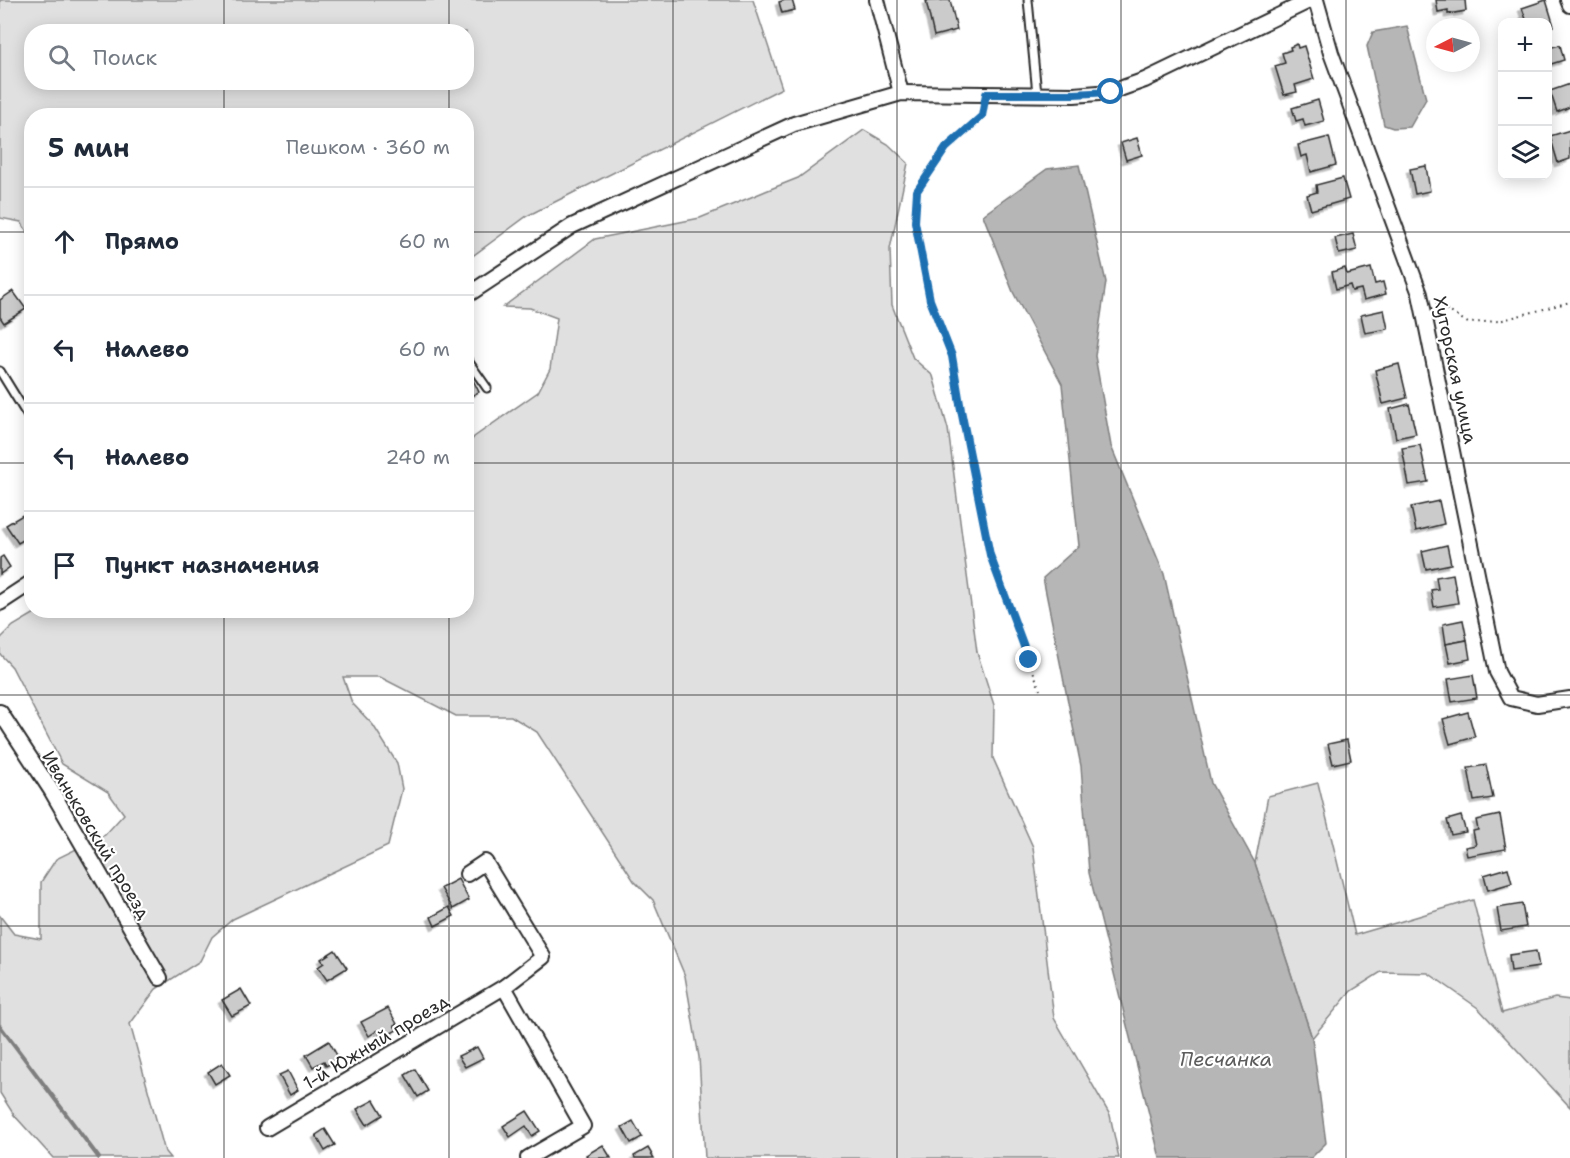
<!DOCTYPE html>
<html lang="ru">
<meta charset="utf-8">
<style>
body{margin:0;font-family:"Shantell Sans",sans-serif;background:#f2f2f3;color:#1f2937}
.controls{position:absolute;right:18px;top:18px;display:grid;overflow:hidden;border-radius:12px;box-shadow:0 3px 15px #0003}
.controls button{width:54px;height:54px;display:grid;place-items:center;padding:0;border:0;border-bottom:2px solid #e0e1e3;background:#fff;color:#1f2937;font:30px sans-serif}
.compass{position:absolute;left:1426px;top:18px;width:54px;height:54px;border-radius:50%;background:#fff;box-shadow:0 3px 15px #0003;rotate:264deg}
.stop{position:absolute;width:18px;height:18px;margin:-14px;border:4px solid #1f6fb2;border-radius:50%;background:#fff}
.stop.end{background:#1f6fb2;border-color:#fff;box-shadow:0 2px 6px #0008}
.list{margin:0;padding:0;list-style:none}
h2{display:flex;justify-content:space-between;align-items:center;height:78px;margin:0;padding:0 24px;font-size:26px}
h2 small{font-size:20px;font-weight:400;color:#747a83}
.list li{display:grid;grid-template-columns:39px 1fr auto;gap:18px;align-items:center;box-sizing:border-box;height:108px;padding:0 24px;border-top:2px solid #e0e1e3}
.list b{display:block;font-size:22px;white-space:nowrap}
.list em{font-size:20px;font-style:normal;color:#747a83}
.icon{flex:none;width:33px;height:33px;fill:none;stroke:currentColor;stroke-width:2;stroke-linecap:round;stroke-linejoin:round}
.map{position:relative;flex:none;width:1570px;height:1158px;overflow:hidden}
.search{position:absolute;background:#fff;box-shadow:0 3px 15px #0003;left:24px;top:24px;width:450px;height:66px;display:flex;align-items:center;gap:15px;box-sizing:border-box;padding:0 21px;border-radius:24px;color:#747a83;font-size:22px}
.panel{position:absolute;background:#fff;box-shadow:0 3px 15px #0003;left:24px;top:108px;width:450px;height:510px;border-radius:24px}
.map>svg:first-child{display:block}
.green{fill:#e0e0e0;stroke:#868686;stroke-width:1.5;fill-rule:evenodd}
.water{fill:#b6b6b6;stroke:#7e7e7e;stroke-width:1.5}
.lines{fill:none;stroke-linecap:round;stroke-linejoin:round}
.stream{stroke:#7e7e7e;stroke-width:4}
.building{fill:#cbcbcb;stroke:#2b2b2b;stroke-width:1.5;filter:url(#shadow)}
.service-casing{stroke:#2b2b2b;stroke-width:11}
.minor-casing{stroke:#2b2b2b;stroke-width:18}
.path{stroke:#2b2b2b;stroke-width:2;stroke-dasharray:1.5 4.5;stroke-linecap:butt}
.service{stroke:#fff;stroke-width:7}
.minor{stroke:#fff;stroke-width:14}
.route{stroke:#1f6fb2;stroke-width:8}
.grid{fill:none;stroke:#2b2b2b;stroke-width:1.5;stroke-opacity:0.55}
.labels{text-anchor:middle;stroke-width:4.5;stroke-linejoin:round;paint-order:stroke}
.street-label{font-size:18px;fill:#2b2b2b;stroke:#fff}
.water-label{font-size:20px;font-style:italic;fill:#5c5c5c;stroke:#fff}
</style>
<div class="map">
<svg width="1570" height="1158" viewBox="0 0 1570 1158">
<defs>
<filter id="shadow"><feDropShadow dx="-3.5" dy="3.5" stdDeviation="0" flood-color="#0004"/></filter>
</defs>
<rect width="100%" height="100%" fill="#fff"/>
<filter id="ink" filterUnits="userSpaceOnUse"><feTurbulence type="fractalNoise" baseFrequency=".0167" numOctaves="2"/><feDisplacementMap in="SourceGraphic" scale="12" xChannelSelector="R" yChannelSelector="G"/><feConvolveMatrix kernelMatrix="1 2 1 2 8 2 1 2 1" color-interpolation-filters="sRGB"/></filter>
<g filter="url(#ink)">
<g class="green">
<path d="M0,0H753L782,88L527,216L467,260L466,116H32L31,238L21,222L0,218ZM32,32H466V82H32Z"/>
<path d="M864,130L888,144L908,163L890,249L892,305L913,358L933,376L948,429L977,652L994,705L993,758L1033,847L1054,1018L1110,1115L1119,1158H705L699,1057L685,976L653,900L634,881L537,732L511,716H456L380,677H343L352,703L373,725L397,763L402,789L388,846L233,919L212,937L200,961L156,989L130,1024L165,1152L170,1158H53L14,1115L0,1093V916L14,934L41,939V882L56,859L105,835L124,814L108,792L62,764L12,667L0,654V639L13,626L40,610H466L467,446L474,437L538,392L550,369L557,318L530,308L503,307L595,239L700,218L773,188L798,178Z"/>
<path d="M1318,783L1355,935L1473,900L1502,1013L1555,998L1570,1000V1107L1478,1008L1428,973L1381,972L1351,991L1312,1038L1255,863L1268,796Z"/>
</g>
<g class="water">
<path d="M1407,26L1426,99L1410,127L1393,128L1384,125L1367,46L1373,32Z"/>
<path d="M1079,165L1106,282L1095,356L1111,446L1164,574L1211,783L1255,863L1312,1038L1326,1143L1311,1158H1160L1089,873L1081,766L1043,578L1079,546L1062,384L1013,292L983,215L1047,169Z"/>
</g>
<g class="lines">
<path class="stream" d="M0,1026L99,1158"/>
</g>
<g class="building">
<path d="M785,0H792L795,10L782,13L779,2Z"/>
<path d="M950,0L957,30L934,36L926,1Z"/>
<path d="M1436,0H1465L1466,11L1448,14V10L1438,12Z"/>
<path d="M1546,0L1554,26L1548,28V22H1527L1522,8Z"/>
<path d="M1297,44L1298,48L1304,46L1314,79L1295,85L1297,92L1284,95L1275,66L1285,63L1282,53L1291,50L1290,47Z"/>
<path d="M1560,45L1564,60L1548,65V48Z"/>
<path d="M1570,84V107L1557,112L1550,91Z"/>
<path d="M1318,100L1324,121L1305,126L1303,119L1296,121L1292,108Z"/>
<path d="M1570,130V159L1558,163L1550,136Z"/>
<path d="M1329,137L1336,165L1311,172L1307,155L1301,157L1298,145Z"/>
<path d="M1137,138L1142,155L1126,160L1121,143Z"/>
<path d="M1426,166L1430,191L1415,194L1410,169Z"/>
<path d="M1343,178L1349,199L1311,210L1307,195L1317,192L1316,185Z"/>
<path d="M1353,234L1357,250L1339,254L1335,238Z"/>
<path d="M1345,268L1347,274L1371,268L1375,284L1383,282L1386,294L1364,300L1361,289L1352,291L1350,285L1336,289L1332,272Z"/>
<path d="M13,291L26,309L4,323L0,317V300Z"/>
<path d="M1384,310L1388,329L1365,333L1361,315Z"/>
<path d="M1399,364L1407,398L1383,404L1375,370Z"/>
<path d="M468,370L479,392L469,397L466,392Z"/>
<path d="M1409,404L1416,434L1396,438L1390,409Z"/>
<path d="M1420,445L1428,482L1409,485L1402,448Z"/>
<path d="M1439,501L1444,524L1416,531L1411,507Z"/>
<path d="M26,513L32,522V535L18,543L6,525Z"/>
<path d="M1447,545L1451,564L1426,569L1422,551Z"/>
<path d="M3,556L10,567L0,574V558Z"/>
<path d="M1453,574L1458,603L1434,607L1431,590L1438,589L1436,577Z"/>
<path d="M1463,620L1467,640L1446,644L1443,624Z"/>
<path d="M1467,640L1470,659L1450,663L1446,644Z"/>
<path d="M1473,675L1477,698L1452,702L1448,679Z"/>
<path d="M1468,712L1475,737L1450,744L1443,719Z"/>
<path d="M1347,740L1351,760L1333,764L1328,744Z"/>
<path d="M1486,765L1493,798L1474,801L1468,768Z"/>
<path d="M1500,815L1506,849L1467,856L1465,847L1476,845L1473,831L1478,830L1476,820Z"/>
<path d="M1461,816L1466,832L1451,835L1447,820Z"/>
<path d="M1508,868L1512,883L1488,890L1484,875Z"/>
<path d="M458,879L469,900L453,909L441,888Z"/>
<path d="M1522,904L1526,927L1501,931L1497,908Z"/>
<path d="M449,907L454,916L435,926L431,917Z"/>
<path d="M335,950L347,968L327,980L318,967L324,963L321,959Z"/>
<path d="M1536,951L1539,967L1511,971L1509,955Z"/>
<path d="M241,989L251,1006L232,1016L222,1000Z"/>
<path d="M388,1008L397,1024L394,1025L397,1030L382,1038L378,1030L369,1036L361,1022Z"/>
<path d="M329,1041L339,1059L326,1066L324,1061L313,1067L306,1055Z"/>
<path d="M477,1047L483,1058L465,1067L458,1056Z"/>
<path d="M222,1063L230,1075L215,1084L208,1072Z"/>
<path d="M415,1069L428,1091L418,1097L405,1075Z"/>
<path d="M288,1071L298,1090L290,1095L279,1075Z"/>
<path d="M374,1100L383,1115L367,1125L357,1109Z"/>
<path d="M527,1111L540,1131L532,1136L526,1126L510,1137L503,1126Z"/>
<path d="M633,1121L642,1137L631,1143L622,1127Z"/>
<path d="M325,1129L335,1145L325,1151L316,1135Z"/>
<path d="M603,1145L611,1158H588L586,1155Z"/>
<path d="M648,1148L654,1158H635L634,1156Z"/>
</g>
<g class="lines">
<g class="service-casing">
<g id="service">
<path d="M1028,0L1037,94"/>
<path d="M466,358L487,388"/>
<path d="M0,371L32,423"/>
</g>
</g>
<g class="minor-casing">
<g id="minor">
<path d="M877,0L901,93"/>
<path d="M1316,0L1331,53L1420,294L1497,672L1511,698L1537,704L1570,699"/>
<path d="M1568,0L1570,5"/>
<path d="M466,296L572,226L794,124L901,93L1074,95L1111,92L1145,80L1311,0"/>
<path d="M0,603L32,582"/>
<path d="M0,712L51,790L160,978"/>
<path d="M504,987L583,1126L528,1158"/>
<path d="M267,1128L504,987L543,957L485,862L467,874"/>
</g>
</g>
<g class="path">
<path d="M983,108L982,116L946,149L917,191L915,222L930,300L952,355L961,410L991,555L1040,690"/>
<path d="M1436,303L1468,323L1499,321L1570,302"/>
</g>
<use href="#service" class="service"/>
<use href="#minor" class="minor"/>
</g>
</g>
<g class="lines" filter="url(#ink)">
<path class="route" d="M1029,660L990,555L961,410L952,356L930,300L915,222L917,191L946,148L982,116L986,94H1074L1111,92"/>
</g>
<path class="grid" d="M224,0V32M449,0V32M673,0V1158M897,0V1158M1121,0V1158M1346,0V1158M224,82V116M449,82V116M0,232H32M466,232H1570M0,463H32M466,463H1570M224,610V1158M449,610V1158M0,695H1570M0,926H1570"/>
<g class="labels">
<g class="street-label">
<text transform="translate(1455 370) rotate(78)" y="6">Хуторская улица</text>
<text transform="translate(96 835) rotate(59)" y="6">Иваньковский проезд</text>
<text transform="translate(376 1042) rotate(-31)" y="6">1-й Южный проезд</text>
</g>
<g class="water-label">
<text x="1226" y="1066">Песчанка</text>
</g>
</g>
</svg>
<div class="controls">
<button>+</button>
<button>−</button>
<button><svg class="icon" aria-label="layers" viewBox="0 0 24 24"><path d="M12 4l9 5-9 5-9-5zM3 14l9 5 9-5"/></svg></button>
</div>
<svg class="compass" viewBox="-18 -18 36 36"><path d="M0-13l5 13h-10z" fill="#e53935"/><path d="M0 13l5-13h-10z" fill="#747a83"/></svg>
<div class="stop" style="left:1111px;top:92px"></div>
<div class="stop end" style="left:1029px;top:660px"></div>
<div class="search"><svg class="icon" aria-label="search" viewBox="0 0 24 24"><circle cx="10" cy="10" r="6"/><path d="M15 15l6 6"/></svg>Поиск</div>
<section class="panel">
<h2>5 мин<small>Пешком · 360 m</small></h2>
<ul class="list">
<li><svg class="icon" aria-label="ahead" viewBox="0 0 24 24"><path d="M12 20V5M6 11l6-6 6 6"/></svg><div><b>Прямо</b></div><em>60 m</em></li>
<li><svg class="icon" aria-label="left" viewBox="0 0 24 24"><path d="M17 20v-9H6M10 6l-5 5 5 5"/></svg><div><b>Налево</b></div><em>60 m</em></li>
<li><svg class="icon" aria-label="left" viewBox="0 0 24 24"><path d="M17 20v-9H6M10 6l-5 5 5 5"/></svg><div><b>Налево</b></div><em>240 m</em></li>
<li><svg class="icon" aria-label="arrive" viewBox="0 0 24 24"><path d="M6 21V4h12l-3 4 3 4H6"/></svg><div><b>Пункт назначения</b></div></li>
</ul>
</section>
</div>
